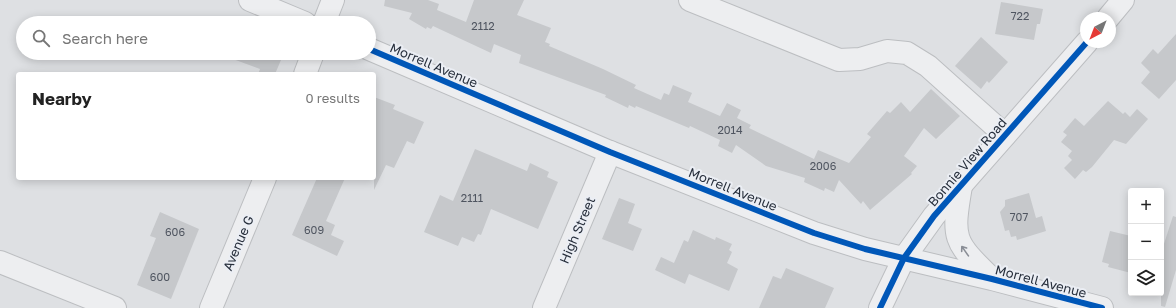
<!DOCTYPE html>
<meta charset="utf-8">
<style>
body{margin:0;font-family:"Golos Text",sans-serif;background:#f6f6f6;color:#222}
.controls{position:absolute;right:12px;bottom:12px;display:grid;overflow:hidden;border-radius:4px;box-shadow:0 2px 10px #0003}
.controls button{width:36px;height:36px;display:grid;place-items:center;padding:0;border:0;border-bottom:1px solid #e0e0e0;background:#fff;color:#222;font:20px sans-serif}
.compass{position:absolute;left:1080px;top:12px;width:36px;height:36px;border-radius:50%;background:#fff;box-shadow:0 2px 10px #0003;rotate:222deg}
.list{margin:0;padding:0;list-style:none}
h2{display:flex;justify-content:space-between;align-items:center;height:52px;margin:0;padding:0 16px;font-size:17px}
h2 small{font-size:13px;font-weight:400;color:#767676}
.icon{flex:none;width:22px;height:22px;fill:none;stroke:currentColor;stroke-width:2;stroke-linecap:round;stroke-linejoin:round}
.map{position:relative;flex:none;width:1176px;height:308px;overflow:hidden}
.search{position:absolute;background:#fff;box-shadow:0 2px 10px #0003;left:16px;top:16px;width:360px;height:44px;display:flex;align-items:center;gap:10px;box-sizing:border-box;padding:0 14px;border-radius:22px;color:#767676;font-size:15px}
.panel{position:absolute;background:#fff;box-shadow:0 2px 10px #0003;left:16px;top:72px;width:360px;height:108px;border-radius:4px}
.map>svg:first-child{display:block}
.building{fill:#c6c8cb}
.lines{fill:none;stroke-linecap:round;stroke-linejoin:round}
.minor-casing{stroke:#bcbec1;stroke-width:24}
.minor{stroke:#edeef0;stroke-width:22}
.cycleway-casing{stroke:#ebeef4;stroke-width:8}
.cycleway{stroke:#0057b8;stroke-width:6}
.oneway{stroke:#8a8e96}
.labels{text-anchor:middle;stroke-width:4;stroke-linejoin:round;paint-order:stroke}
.number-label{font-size:11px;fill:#4f5560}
.street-label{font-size:13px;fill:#262e3b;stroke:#ebeef4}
</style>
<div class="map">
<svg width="1176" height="308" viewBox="0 0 1176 308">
<rect width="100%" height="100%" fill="#dee0e3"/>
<g class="building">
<path d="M385,0H428L439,4L437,10L466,22L474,0H524L517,15L551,28L545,42L550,44L549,46L603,69L636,85L634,88L661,100L664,93L669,95L673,85L692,93L688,102L720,116L727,103L741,110L737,118L751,125L749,128L814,159L818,150L849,163L871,137L867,134L887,111L890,113L901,102L910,112L931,89L960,116L936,139L924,128L904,156L917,166L911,173L912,174L870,210L863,201L861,204L839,180L834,192L825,188L824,191L804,182L805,178L766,166L736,145L732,153L718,146L720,140L690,126L689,128L636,106L635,108L629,105L628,108L605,97L606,95L519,63L521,55L494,44L491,53L433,26L431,29L427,27L426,29L409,19L412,13L384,6Z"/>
<path d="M1001,2L1043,9L1040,24H1037L1034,40L995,34Z"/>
<path d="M1176,34V80L1159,99L1141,83L1150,72L1141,63L1153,49L1158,54Z"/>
<path d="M981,37L1008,62L989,83L987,81L981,89L955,66Z"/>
<path d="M222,53H284L275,74H258L260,69L222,55Z"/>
<path d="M374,97L395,105L393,109L424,122L414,144L407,141L394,168L386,165L374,190Z"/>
<path d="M1108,101L1123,114L1125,112L1130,117L1137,109L1148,119L1126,144L1114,140L1092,167L1086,172L1083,170L1075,179L1064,168L1072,160L1068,156L1072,151L1061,142L1067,135L1063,132L1075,118L1084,126Z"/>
<path d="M475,149L527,171L530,163L549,172L547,177L558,182L538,229L491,209L481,235L478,234L474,242L462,237L458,246L424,232L440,195L453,201Z"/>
<path d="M317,178H345L326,221L335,225L331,235L344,241L337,256L292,235Z"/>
<path d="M1029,193L1036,218L1042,216L1046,231L1017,240L1016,236L1011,237L1009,230L1005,231L1000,212L1005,206V200Z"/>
<path d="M619,198L635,204L628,223L642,229L633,251L602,239Z"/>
<path d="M160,212L199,229L171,299L137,285L156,238L150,236Z"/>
<path d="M1173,216L1176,217V270L1165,307L1161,306V253Z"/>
<path d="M693,230L715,240L716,237L732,244L729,250L732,252L727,263L738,269L729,291L689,274L685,284L655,270L661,257L674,263L684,240L688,242Z"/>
<path d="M1110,231L1131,236V273L1108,267L1109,264L1102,262Z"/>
<path d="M786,268L834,288L825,308H759L773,276L781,279Z"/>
</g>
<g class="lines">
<g class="minor-casing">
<g id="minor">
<path d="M250,0L305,23"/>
<path d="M690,0L839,60L860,59L887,51L907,53L928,66L1005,135"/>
<path d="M1108,18L1123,0"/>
<path d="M324,23L333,0"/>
<path d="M369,49L610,152L814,233L865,249L992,279L1102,308"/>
<path d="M305,74L313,53"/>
<path d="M961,186C952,239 953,241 991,278"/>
<path d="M0,262L115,308"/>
<path d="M211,308L265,178"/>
<path d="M544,308L610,152"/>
<path d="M880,308L904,258L934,216L1087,42"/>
</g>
</g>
<use href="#minor" class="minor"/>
<g class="cycleway-casing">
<g id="cycleway">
<path d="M369,49L610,152L814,233L865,249L992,279L1102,308"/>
<path d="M880,308L904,258L934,216L1087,42"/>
</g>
</g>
<use href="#cycleway" class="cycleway"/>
</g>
<defs><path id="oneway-shaft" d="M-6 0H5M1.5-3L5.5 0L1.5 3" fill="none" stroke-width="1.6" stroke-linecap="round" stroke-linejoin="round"/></defs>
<use class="oneway" href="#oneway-shaft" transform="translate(965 251) rotate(-125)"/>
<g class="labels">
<g class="number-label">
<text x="1020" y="20">722</text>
<text x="483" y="30">2112</text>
<text x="730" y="134">2014</text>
<text x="823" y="170">2006</text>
<text x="472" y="202">2111</text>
<text x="1019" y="221">707</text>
<text x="314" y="234">609</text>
<text x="175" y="236">606</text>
<text x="160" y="281">600</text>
</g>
<g class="street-label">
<text transform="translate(434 65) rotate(23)" y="5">Morrell Avenue</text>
<text transform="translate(967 162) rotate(-49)" y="5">Bonnie View Road</text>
<text transform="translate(733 189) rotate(22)" y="5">Morrell Avenue</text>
<text transform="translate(577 230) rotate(-67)" y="5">High Street</text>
<text transform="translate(238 243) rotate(-67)" y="5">Avenue G</text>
<text transform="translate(1041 281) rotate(15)" y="5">Morrell Avenue</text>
</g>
</g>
</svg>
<div class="controls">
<button>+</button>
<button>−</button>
<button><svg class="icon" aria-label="layers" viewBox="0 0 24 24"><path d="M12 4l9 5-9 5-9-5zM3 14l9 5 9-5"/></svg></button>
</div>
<svg class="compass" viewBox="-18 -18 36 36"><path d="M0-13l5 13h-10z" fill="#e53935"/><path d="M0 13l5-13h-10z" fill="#767676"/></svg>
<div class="search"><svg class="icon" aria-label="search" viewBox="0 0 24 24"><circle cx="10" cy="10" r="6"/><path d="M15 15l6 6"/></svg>Search here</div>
<section class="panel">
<h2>Nearby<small>0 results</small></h2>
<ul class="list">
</ul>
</section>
</div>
